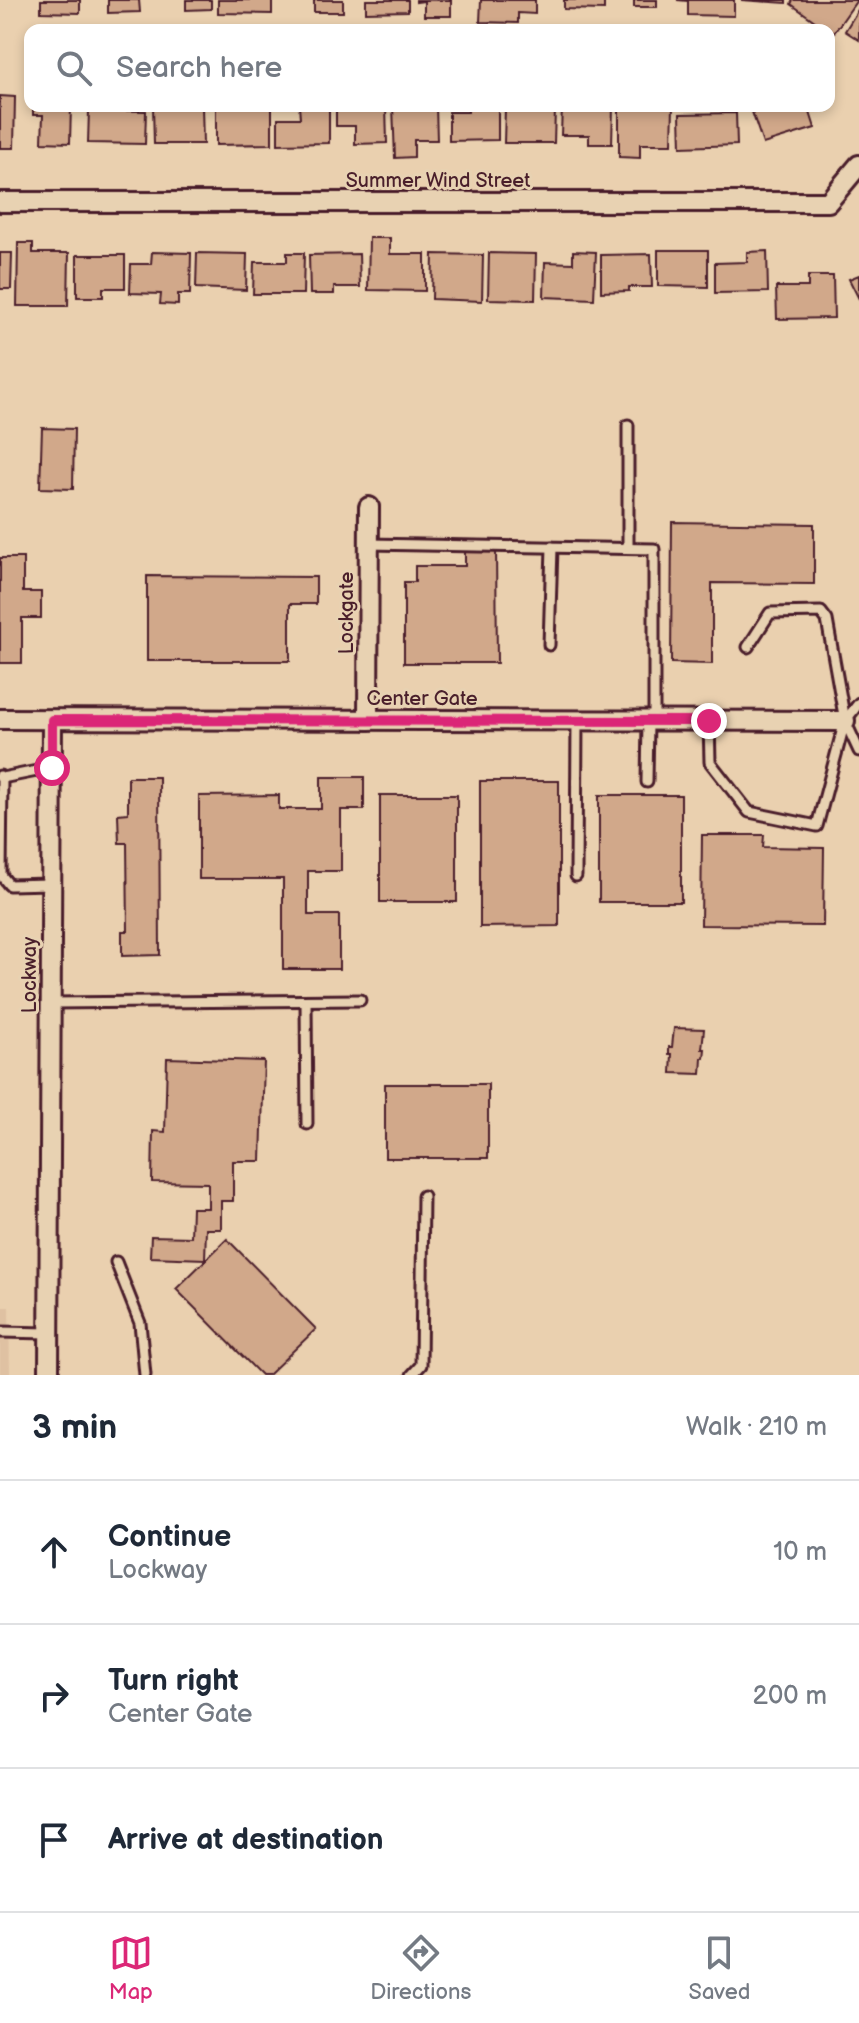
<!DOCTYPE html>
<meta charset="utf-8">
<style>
body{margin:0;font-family:"Balsamiq Sans",sans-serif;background:#f2f2f3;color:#1f2937}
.stop{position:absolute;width:24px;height:24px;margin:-18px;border:6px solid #db2777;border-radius:50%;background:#fff}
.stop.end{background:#db2777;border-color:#fff;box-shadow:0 2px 8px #0008}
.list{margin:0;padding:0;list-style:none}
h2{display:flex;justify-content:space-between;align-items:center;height:104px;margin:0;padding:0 32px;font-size:34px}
h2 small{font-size:26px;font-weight:400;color:#747a83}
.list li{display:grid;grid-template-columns:52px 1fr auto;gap:24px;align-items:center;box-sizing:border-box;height:144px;padding:0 32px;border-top:2px solid #e0e1e3}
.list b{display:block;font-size:30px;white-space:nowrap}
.list p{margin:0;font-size:26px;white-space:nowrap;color:#747a83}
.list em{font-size:26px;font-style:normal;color:#747a83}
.icon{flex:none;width:44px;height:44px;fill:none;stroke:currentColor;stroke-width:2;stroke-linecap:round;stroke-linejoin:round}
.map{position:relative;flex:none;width:859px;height:1375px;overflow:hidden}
.search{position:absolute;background:#fff;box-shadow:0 4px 12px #0003;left:24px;right:24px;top:24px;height:88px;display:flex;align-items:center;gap:20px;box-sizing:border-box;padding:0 28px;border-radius:16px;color:#747a83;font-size:30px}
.sheet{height:536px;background:#fff}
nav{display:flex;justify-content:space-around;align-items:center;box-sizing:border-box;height:112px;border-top:2px solid #e0e1e3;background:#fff;font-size:22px;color:#747a83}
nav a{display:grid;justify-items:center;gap:4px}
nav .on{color:#db2777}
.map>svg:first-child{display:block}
.built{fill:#dfc1a2}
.building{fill:#d1a88a;stroke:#4a1f2b;stroke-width:2}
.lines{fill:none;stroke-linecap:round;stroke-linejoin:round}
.lane-casing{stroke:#4a1f2b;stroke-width:15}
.street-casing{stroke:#4a1f2b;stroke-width:24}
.lane{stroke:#e8d2b2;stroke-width:9}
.street{stroke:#e8d2b2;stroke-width:18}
.route{stroke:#db2777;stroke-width:10}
.labels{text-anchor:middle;stroke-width:6;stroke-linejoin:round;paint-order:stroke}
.street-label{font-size:20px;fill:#4a1f2b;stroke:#e8d2b2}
</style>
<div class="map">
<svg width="859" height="1375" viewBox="0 0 859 1375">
<rect width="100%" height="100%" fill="#ead0af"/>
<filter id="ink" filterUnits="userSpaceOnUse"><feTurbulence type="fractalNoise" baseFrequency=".0125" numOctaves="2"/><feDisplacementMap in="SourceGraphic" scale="16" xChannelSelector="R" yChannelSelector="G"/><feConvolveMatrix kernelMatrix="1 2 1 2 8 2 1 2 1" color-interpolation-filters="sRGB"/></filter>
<g filter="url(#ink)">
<path class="built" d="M0,1307H9L10,1375H0Z"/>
<g class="building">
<path d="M41,0H80V13L41,12Z"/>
<path d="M108,0H139L140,12L108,13Z"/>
<path d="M186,0H211V9L186,10Z"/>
<path d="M218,0H272V14L218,13Z"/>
<rect x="314" y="0" width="29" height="12"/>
<path d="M366,0H408V11L366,12Z"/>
<path d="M416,0H451V16H424V1L416,2Z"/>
<path d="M481,0H535V14L518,13V23L480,22Z"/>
<path d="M564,0H604V10L564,9Z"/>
<rect x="634" y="0" width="23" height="7"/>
<path d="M677,0H734V16L688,15V1Z"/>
<path d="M741,0H786V3Z"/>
<path d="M793,0H857L833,34L791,4Z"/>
<path d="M859,8V40L845,31Z"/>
<path d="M0,96L15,97L14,148H0Z"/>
<path d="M33,106H71L70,143L42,142L43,115H33Z"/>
<path d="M153,106H202L203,144H154Z"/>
<path d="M216,106H272V144L216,145Z"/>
<path d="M299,106H329V143L278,144V118H300Z"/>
<path d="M336,106H386L387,143L355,144V126H336Z"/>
<path d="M393,106H436L437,140H414V157L395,158Z"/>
<path d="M468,106H498V140L449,141V112H468Z"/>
<path d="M562,106H613L612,144H589V135H561Z"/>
<path d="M619,106H673L672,144H640V158L619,157Z"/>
<path d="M750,106H808L815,128L763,144Z"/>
<path d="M505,108L555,109L554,143H504Z"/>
<path d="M89,110L146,111L145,144L88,143Z"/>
<path d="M736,113L737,145L681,147L680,114Z"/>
<path d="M369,238H390V254H425V291L368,290Z"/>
<path d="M18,243H33V253H69L68,306H17Z"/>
<path d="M658,250H708V287L658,286Z"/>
<path d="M573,251L596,252L594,299L544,297L545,262L573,263Z"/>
<path d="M767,251L768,292L715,293V263L747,262V252Z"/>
<path d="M152,252L191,253L190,294H178V305L160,304L161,294L130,293L131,264H151Z"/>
<path d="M0,253H12L11,289H0Z"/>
<path d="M197,253L247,254L246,290L196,288Z"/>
<path d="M287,253H304L303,294H253L254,262H287Z"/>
<path d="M489,253L536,254L535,300L488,299Z"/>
<path d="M359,254L360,287H334V294H310L309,255Z"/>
<path d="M433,254L483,255L482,301L432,299Z"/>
<path d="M651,254L652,287H629V291L601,292V255Z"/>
<path d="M77,255H125V288H103V297H77Z"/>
<path d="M859,275V299L849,279Z"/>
<path d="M808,276H833L834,318L777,319L776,287H808Z"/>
<path d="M42,428L74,429L73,489L40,488Z"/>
<path d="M672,522L814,524V584L712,583V664L671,663Z"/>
<path d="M465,548H496L497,663H404V582H415V566H465Z"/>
<path d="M0,558H23V592H41V618H22V663H0Z"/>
<path d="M147,576L316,577V604H290V661H147Z"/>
<path d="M128,777H159L160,955L122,956V931H128L127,843H119L118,814L128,813Z"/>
<path d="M321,777H364V810H341V871H308V915H339V969H283V879H199V796L279,795V809H321Z"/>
<path d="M480,781H559V926L480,927Z"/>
<rect x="380" y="795" width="77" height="107"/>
<rect x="599" y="795" width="82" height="107"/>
<path d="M702,835H764L763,847L824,848L823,926L701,925Z"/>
<path d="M674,1028L704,1029L702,1049H705L704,1058H702L701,1074L671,1073L672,1054H669V1047H672Z"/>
<path d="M167,1058L264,1061L261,1161H233V1201H221V1229H206L205,1259L150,1257L151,1236L191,1237L192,1208H208V1183L152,1182L153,1131L165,1132Z"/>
<rect x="385" y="1084" width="103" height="74"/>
<path d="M227,1239L316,1329L268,1375H261L176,1289Z"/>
</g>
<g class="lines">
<g class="lane-casing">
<g id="lane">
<path d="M628,425V548"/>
<path d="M368,544L654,549V721"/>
<path d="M549,645L552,547"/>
<path d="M748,647L770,613L821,612L827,620L845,721L859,751"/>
<path d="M709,721L710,762L749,812L817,826L845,721L859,703"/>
<path d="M0,776L2,778L1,875L9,885L51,884"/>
<path d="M2,778L52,768"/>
<path d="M647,782L648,721"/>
<path d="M576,876L577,720"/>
<path d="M306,1001L307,1124"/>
<path d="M51,1003L360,1000"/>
<path d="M116,1262L140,1323L145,1375"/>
<path d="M0,1332L49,1333"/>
<path d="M412,1375L421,1365L423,1196"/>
</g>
</g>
<g class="street-casing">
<g id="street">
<path d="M0,202H828L859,165"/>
<path d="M0,719L845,721"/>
<path d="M368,720L369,507"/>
<path d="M49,1375L52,720"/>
</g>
</g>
<use href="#lane" class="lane"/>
<use href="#street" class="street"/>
</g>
</g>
<g class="lines" filter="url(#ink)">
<path class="route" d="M52,768V720L709,721"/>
</g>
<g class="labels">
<g class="street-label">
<text x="438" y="187">Summer Wind Street</text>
<text transform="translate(346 613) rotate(-90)" y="7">Lockgate</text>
<text x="422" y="705">Center Gate</text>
<text transform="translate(29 975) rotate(-90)" y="7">Lockway</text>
</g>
</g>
</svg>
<div class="stop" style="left:52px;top:768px"></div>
<div class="stop end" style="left:709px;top:721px"></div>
<div class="search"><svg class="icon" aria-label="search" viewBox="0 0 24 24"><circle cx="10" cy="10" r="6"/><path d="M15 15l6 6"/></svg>Search here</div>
</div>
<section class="sheet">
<h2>3 min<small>Walk · 210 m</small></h2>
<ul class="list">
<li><svg class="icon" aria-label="ahead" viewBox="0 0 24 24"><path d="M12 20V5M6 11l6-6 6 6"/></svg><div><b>Continue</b><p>Lockway</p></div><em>10 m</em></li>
<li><svg class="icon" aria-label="right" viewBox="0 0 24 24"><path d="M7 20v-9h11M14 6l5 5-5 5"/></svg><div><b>Turn right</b><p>Center Gate</p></div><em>200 m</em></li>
<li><svg class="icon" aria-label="arrive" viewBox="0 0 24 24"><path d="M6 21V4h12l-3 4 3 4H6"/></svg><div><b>Arrive at destination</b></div></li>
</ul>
</section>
<nav>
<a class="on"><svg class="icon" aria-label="map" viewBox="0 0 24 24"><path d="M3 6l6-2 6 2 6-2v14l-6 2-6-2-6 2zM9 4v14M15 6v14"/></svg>Map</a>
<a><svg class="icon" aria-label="directions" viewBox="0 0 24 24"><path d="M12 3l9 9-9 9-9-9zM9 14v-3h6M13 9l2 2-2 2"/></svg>Directions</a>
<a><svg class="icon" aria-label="saved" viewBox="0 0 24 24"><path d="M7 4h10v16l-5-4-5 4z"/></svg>Saved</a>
</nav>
